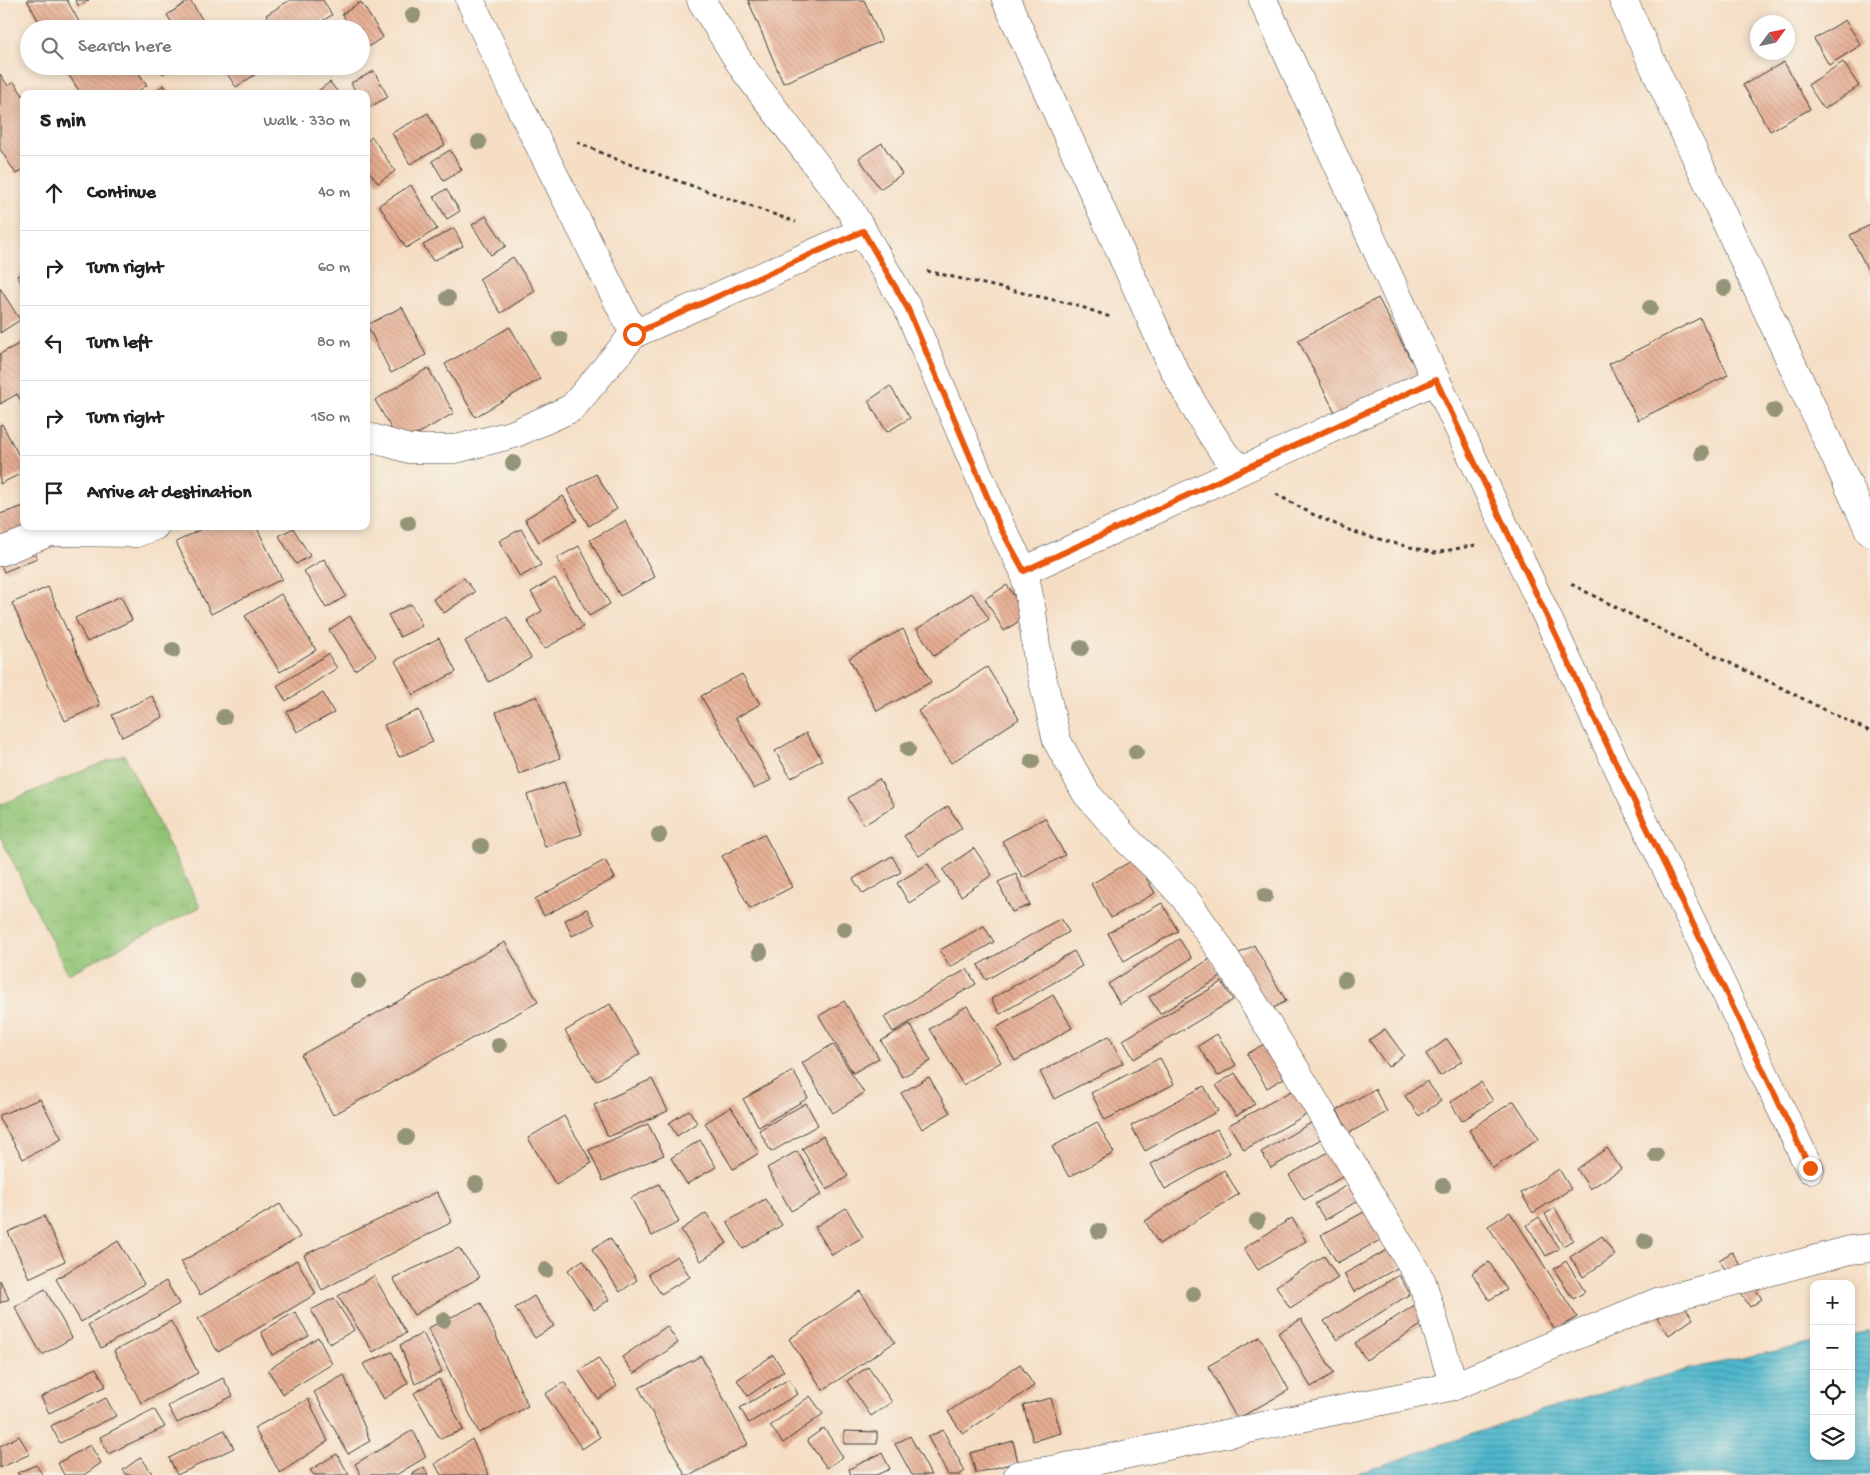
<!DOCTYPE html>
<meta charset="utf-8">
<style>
body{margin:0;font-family:"Gochi Hand",sans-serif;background:#f6f6f6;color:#222}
.controls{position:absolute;right:15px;bottom:15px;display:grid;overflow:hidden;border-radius:10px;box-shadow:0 2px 8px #0003}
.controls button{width:45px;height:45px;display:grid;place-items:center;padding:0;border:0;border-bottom:1px solid #e0e0e0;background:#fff;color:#222;font:25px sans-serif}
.compass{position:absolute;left:1750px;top:15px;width:45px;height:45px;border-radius:50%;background:#fff;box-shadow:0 2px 8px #0003;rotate:57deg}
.stop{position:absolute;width:15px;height:15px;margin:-11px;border:4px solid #ea580c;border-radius:50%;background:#fff}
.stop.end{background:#ea580c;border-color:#fff;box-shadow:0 1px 5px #0008}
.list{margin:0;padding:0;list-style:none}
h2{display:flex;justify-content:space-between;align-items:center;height:65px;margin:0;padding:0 20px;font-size:21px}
h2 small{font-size:16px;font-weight:400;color:#767676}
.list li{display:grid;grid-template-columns:32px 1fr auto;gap:15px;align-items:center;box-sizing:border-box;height:75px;padding:0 20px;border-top:1px solid #e0e0e0}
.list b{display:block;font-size:19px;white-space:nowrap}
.list em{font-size:16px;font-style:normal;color:#767676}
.icon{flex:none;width:28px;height:28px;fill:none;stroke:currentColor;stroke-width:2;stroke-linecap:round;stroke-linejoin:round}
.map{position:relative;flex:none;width:1870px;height:1475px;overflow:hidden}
.search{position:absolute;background:#fff;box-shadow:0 2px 8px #0003;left:20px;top:20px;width:350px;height:55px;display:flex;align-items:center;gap:12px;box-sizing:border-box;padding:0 18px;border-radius:28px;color:#767676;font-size:19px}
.panel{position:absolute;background:#fff;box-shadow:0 2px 8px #0003;left:20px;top:90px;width:350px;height:440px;border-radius:10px}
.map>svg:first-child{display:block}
.park{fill:url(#park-tufts);stroke:#577048}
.water{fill:url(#water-rules);stroke:#366a74}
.building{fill:url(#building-back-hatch)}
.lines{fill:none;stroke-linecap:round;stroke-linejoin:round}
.street-casing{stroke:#3d3935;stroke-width:29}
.path{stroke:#3d3935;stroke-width:3;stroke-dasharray:4 4;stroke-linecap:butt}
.street{stroke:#fff;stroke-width:28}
.tree{fill:#949479}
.route{stroke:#ea580c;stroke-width:6}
</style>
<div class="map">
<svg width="1870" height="1475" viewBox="0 0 1870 1475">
<defs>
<pattern id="park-tufts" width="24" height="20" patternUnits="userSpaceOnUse" patternTransform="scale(1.25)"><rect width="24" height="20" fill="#92c474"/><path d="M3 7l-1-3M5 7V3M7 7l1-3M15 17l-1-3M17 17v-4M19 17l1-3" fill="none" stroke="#7da864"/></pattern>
<pattern id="water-rules" width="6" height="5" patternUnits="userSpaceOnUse" patternTransform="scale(1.25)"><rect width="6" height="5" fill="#50b8cd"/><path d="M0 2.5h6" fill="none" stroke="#4295a6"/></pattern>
<pattern id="building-back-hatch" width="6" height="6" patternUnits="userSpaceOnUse" patternTransform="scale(1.25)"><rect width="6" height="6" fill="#e5ad92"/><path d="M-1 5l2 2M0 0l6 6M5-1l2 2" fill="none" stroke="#c4947d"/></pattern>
</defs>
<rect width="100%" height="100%" fill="#f7f3e8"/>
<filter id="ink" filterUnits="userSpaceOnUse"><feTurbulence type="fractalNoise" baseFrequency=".02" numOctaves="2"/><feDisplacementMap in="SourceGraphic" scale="10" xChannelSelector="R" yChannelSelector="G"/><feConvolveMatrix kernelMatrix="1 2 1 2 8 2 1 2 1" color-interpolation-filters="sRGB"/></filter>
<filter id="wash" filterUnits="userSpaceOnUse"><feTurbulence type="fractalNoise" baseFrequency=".0096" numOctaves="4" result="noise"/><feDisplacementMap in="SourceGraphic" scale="20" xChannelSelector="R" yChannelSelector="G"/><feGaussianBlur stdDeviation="1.12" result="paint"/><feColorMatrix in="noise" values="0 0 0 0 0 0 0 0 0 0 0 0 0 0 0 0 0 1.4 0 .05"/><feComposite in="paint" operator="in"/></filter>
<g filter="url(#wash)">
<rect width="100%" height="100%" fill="#f5dec4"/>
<path class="park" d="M124,754L200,907L68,974L0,836V805Z"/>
<path class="water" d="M1870,1331V1475H1349L1368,1470L1542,1410L1689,1369L1814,1343V1456H1851V1335Z"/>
<g id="blocks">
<g class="building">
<path d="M27,0H67L83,29H43Z"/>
<path d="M75,0H89L79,6Z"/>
<path d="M190,0L207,27L205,29H176L167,15Z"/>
<path d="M290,0H323L332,15L310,29H274L266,15Z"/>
<path d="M748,0H864L882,41L783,83Z"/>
<path d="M361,2L383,37L365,49L361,43V29H352L342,14Z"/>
<path d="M1845,20L1861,45L1829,65L1814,39Z"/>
<path d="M1784,62L1810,109L1770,131L1743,85Z"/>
<path d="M1843,62L1859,86L1824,109L1808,85Z"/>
<path d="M63,66H134L147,85L134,94H81Z"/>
<path d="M158,66H176L163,74Z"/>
<path d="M222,66H268L236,87Z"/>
<path d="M374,71L388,97L366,109V94H357L351,83Z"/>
<path d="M0,74L8,86L14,82L24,97V169L16,174L0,149Z"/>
<path d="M330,82L339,94H314Z"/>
<path d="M164,85L170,94H152Z"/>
<path d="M428,113L445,145L410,164L392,133Z"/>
<path d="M372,137L395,171L378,183L366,167V142Z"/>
<path d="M882,143L902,174L880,189L859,158Z"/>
<path d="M450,150L462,170L444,181L432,161Z"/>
<path d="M411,185L437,229L406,248L379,205Z"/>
<path d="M446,189L460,211L447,219L434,197Z"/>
<path d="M486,216L506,246L491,255L472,225Z"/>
<path d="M1870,225V274L1850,235Z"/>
<path d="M454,228L463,246L433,261L423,245Z"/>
<path d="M513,257L535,291L501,313L479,279Z"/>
<path d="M24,272V287L17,276Z"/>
<path d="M0,288L20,320L0,333Z"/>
<path d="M1378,298L1419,375L1338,418L1298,340Z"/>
<path d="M402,307L426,355L391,373L367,325Z"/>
<path d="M1700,318L1728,375L1638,420L1609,364Z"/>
<path d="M510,327L540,379L475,417L445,364Z"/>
<path d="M24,341V406L17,394L0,404V354Z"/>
<path d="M428,368L454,413L400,444L375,400Z"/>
<path d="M890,386L910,418L887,432L868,401Z"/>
<path d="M2,424L24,465V472L0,484V425Z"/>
<path d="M596,474L617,509L589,526L567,490Z"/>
<path d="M563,496L577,520L539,542L525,519Z"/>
<path d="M24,506V526H35L0,543V514Z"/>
<path d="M625,521L655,577L620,596L590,540Z"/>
<path d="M207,526H256L282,579L211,614L176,542Z"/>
<path d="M293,528L310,556L296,564L279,536Z"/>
<path d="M521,529L541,565L520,577L499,541Z"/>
<path d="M29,543L37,558L4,572L0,562Z"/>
<path d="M579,546L610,604L589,616L557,558Z"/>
<path d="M324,559L346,596L326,608L304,571Z"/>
<path d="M464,578L475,592L444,613L433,599Z"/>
<path d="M555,578L583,627L544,649L527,620L542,611L531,592Z"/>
<path d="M1007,585L1027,616L1004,631L985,599Z"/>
<path d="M48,587L100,705L65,721L12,603Z"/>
<path d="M972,593L989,619L934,656L917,629Z"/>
<path d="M281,594L316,650L280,672L245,616Z"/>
<path d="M121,596L132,620L87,642L75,618Z"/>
<path d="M411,604L422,626L400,637L388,615Z"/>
<path d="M350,616L376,656L355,670L329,630Z"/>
<path d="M507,617L531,658L489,682L465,641Z"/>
<path d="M903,629L931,682L877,711L849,658Z"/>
<path d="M439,638L456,672L413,695L395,661Z"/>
<path d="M328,654L337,668L286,701L277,686Z"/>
<path d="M987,667L1019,719L951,763L918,711Z"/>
<path d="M742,674L760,704L736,718L771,780L754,789L701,696Z"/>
<path d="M323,693L334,713L297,732L287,712Z"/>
<path d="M152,696L163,717L122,737L112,715Z"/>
<path d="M537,696L560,758L519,774L496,712Z"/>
<path d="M419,710L433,742L399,757L384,725Z"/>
<path d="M806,733L822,760L791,778L775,751Z"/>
<path d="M879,779L895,806L864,825L848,798Z"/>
<path d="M564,782L582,834L545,847L527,795Z"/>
<path d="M948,806L962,828L919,856L904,836Z"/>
<path d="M1045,818L1065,855L1023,878L1002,841Z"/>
<path d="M764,834L792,887L750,909L722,856Z"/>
<path d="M974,848L992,875L961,896L943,870Z"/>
<path d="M892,856L901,872L863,894L853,879Z"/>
<path d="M1135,859L1155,893L1111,918L1091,884Z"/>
<path d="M605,860L615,878L544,916L535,899Z"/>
<path d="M928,864L940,883L909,903L897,883Z"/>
<path d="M1016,874L1030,905L1012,912L998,882Z"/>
<path d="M1162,903L1178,931L1124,961L1108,933Z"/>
<path d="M587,909L595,925L572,936L565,920Z"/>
<path d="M1061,918L1069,932L986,980L978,965Z"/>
<path d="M984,926L994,942L950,967L940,950Z"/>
<path d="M1179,939L1192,958L1120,1004L1108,984Z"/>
<path d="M505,942L538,1002L333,1115L301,1055Z"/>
<path d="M1254,945L1286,1001L1270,1010L1238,954Z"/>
<path d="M1074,951L1082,966L1000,1014L991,999Z"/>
<path d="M1210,959L1221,977L1160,1014L1149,997Z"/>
<path d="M967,969L976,984L893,1032L884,1017Z"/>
<path d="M1222,982L1233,1000L1134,1059L1123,1040Z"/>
<path d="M1053,995L1072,1028L1015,1061L996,1028Z"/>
<path d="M844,1001L879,1058L853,1073L819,1016Z"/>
<path d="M610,1004L640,1054L596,1081L565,1031Z"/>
<path d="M967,1006L1001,1062L963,1085L930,1029Z"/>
<path d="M910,1024L931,1061L902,1077L881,1041Z"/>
<path d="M1385,1029L1404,1055L1388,1067L1369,1040Z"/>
<path d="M1217,1034L1236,1065L1218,1076L1198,1046Z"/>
<path d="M1109,1036L1123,1063L1054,1099L1040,1072Z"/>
<path d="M1447,1039L1462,1061L1440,1076L1426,1054Z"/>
<path d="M833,1044L864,1093L833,1113L802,1063Z"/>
<path d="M1264,1044L1284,1078L1267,1088L1247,1054Z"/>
<path d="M1160,1058L1174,1084L1105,1120L1091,1093Z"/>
<path d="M793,1071L808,1098L759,1127L743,1099Z"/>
<path d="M1235,1073L1255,1104L1236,1116L1216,1085Z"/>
<path d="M929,1077L950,1113L922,1129L901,1093Z"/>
<path d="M652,1079L668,1111L608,1137L594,1105Z"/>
<path d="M1427,1081L1441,1101L1419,1116L1405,1096Z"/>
<path d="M1481,1082L1493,1101L1462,1121L1450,1102Z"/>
<path d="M1204,1086L1218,1111L1145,1151L1131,1126Z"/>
<path d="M1295,1089L1309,1113L1244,1150L1229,1125Z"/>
<path d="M1375,1089L1387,1112L1349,1133L1337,1110Z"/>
<path d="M40,1099L62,1139L23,1159L0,1119V1115Z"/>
<path d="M1514,1101L1539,1139L1493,1168L1469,1130Z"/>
<path d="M806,1103L818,1125L771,1152L759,1130Z"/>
<path d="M731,1107L759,1153L733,1169L705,1123Z"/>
<path d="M689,1110L697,1123L677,1136L669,1123Z"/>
<path d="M564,1116L592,1163L556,1185L528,1138Z"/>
<path d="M1316,1120L1326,1136L1271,1168L1261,1152Z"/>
<path d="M1097,1122L1114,1153L1069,1177L1052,1147Z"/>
<path d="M648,1124L664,1155L603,1181L589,1150Z"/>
<path d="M1217,1129L1230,1153L1165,1189L1151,1164Z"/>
<path d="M823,1136L848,1176L827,1190L802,1149Z"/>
<path d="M700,1140L716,1167L687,1184L671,1158Z"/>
<path d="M1335,1148L1350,1172L1304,1200L1289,1175Z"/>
<path d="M1607,1148L1621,1169L1590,1189L1577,1169Z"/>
<path d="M797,1151L822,1194L791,1211L767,1168Z"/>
<path d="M1559,1169L1571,1189L1533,1213L1521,1193Z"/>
<path d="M1224,1170L1239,1194L1159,1244L1145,1221Z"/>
<path d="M1351,1183L1361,1199L1325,1220L1315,1204Z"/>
<path d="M659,1184L679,1222L652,1236L631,1198Z"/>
<path d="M437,1192L452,1222L322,1290L304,1255Z"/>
<path d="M765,1199L782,1225L743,1249L727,1222Z"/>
<path d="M280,1204L300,1237L200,1295L181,1262Z"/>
<path d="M846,1208L863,1237L832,1255L815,1227Z"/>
<path d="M1555,1208L1573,1240L1563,1246L1545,1214Z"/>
<path d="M1366,1211L1382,1239L1337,1263L1321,1235Z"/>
<path d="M1510,1212L1577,1317L1555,1330L1488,1226Z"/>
<path d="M706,1213L727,1243L701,1261L681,1230Z"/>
<path d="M44,1216L65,1261L29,1278L8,1232Z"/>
<path d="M1539,1217L1559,1249L1546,1256L1527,1225Z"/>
<path d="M1292,1218L1306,1241L1258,1270L1244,1248Z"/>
<path d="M1602,1236L1615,1255L1583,1277L1570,1257Z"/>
<path d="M610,1238L637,1280L620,1292L592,1249Z"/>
<path d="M118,1241L144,1284L81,1322L56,1279Z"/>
<path d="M459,1248L480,1277L414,1315L393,1278Z"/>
<path d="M1389,1249L1399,1267L1354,1292L1344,1274Z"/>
<path d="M1732,1252L1762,1299L1750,1307L1719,1260Z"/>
<path d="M677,1256L690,1277L661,1294L648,1274Z"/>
<path d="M1324,1256L1338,1278L1290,1308L1276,1286Z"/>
<path d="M297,1260L316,1294L218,1352L198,1319Z"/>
<path d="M583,1260L609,1300L594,1310L568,1270Z"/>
<path d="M1566,1261L1585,1292L1573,1299L1554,1269Z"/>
<path d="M1489,1262L1507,1290L1489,1300L1472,1273Z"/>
<path d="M1399,1275L1410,1294L1337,1340L1324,1321Z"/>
<path d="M374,1276L406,1333L373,1352L338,1296Z"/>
<path d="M0,1280L9,1299L0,1303Z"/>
<path d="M166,1281L179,1304L101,1348L88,1325Z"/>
<path d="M1671,1287L1693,1319L1669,1335L1647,1304Z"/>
<path d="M45,1289L72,1338L42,1355L15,1307Z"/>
<path d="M860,1291L895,1342L823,1390L789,1339Z"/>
<path d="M534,1296L554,1326L535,1338L515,1308Z"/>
<path d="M334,1298L354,1330L330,1344L311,1310Z"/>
<path d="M481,1303L528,1406L479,1433L428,1328Z"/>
<path d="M1415,1305L1426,1322L1366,1360L1355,1343Z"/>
<path d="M295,1312L309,1336L272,1355L261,1332Z"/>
<path d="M1301,1319L1334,1373L1311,1387L1278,1333Z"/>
<path d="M171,1321L198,1373L141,1403L114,1351Z"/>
<path d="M667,1326L678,1343L634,1374L622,1357Z"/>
<path d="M423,1333L442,1372L415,1384L400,1345Z"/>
<path d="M318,1337L332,1364L283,1394L268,1370Z"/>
<path d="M1260,1337L1289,1390L1237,1419L1208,1366Z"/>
<path d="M392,1352L408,1383L384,1399L363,1364Z"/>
<path d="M773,1355L784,1371L748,1396L737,1380Z"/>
<path d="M701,1356L748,1444L691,1475H685L639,1388Z"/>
<path d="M598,1358L617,1386L598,1399L579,1371Z"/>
<path d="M1020,1364L1034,1386L963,1434L948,1412Z"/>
<path d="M868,1367L892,1402L871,1416L847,1381Z"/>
<path d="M96,1368L106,1386L49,1413L41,1397Z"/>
<path d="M344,1375L370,1441L348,1454L314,1392Z"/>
<path d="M223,1378L233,1396L177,1423L168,1406Z"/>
<path d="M439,1379L463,1430L440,1439L414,1393Z"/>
<path d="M789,1379L798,1394L749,1423L740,1408Z"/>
<path d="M564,1382L600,1437L582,1449L545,1394Z"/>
<path d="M810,1396L823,1414L783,1443L770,1426Z"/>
<path d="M106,1398L116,1416L60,1443L51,1426Z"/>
<path d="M1051,1398L1061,1433L1033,1441L1023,1405Z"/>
<path d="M308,1399L328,1441L280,1473L254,1428Z"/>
<path d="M154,1409L165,1427L108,1454L100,1437Z"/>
<path d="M824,1428L843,1457L827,1468L807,1440Z"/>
<path d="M224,1430L234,1448L177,1475L169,1458Z"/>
<path d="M413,1430L426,1457L396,1475H361L355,1464Z"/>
<path d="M943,1430L965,1471L959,1475H948L928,1437Z"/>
<path d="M844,1431L877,1432V1444H844Z"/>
<path d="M19,1436L30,1454L0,1468V1446Z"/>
<path d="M910,1436L931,1475H912L895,1444Z"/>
<path d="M472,1439L489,1475H441L435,1464Z"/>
<path d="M1013,1441L1018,1462L976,1473L970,1453Z"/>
<path d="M90,1445L101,1463L84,1475H64L58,1463Z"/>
<path d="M882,1453L890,1469L876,1475H851L849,1469Z"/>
<path d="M337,1454L349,1475H314L310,1470Z"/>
<path d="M141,1457L153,1475H127L123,1470Z"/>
<path d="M36,1465L43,1475H19L17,1473Z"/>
<path d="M424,1467L428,1475H411Z"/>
</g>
</g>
</g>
<g filter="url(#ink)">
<use href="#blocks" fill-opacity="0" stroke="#3d3935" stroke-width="1"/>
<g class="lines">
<g class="street-casing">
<g id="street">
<path d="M470,0L518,103L634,334"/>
<path d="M701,0L743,68L849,208L908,309L1001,527L1024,571L1032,611L1037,655L1057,741L1086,793L1126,839L1160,871L1184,897L1218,946L1294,1067L1422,1282L1454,1386"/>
<path d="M1006,0L1174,370L1198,413L1224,453L1241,469"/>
<path d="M1263,0L1436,380L1602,734L1810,1169"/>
<path d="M1623,0L1870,532"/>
<path d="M366,438H372L409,449H456L514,434L572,408L634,334L863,231"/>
<path d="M0,552L50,532L136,533L155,526"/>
<path d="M1024,571L1436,380"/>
<path d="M1018,1475L1057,1469L1454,1386L1660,1301L1850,1250L1870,1248"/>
</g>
</g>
<g class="path">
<path d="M577,142L618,160L796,222"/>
<path d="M927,271L1076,305L1113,318"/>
<path d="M1276,494L1310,513L1354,532L1397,544L1435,553L1475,545"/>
<path d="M1571,584C1638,619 1706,652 1774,684C1806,700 1837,717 1870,731"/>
</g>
<use href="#street" class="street"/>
</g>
<g class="tree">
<circle cx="413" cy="15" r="8"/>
<circle cx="479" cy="142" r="8"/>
<circle cx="1724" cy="288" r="8"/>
<circle cx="448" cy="298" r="8"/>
<circle cx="1650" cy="308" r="8"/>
<circle cx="560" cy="339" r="8"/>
<circle cx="1774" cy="411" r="8"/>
<circle cx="1702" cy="453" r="8"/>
<circle cx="513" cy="463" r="8"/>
<circle cx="408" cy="523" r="8"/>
<circle cx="1081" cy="648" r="8"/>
<circle cx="173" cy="650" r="8"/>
<circle cx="224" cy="717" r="8"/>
<circle cx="908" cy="749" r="8"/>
<circle cx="1136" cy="752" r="8"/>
<circle cx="1032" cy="761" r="8"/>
<circle cx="659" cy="835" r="8"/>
<circle cx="481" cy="846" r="8"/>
<circle cx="1265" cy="896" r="8"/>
<circle cx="844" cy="929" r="8"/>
<circle cx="760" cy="952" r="8"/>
<circle cx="1345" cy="980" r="8"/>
<circle cx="358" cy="981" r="8"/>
<circle cx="499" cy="1045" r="8"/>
<circle cx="406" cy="1137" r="8"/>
<circle cx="1656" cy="1155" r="8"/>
<circle cx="476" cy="1184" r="8"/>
<circle cx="1443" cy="1186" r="8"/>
<circle cx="1257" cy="1221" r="8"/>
<circle cx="1099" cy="1231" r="8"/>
<circle cx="1645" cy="1241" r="8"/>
<circle cx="546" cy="1270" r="8"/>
<circle cx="1193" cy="1294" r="8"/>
<circle cx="443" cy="1320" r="8"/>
</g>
</g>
<g class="lines" filter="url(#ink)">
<path class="route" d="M634,334L863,231L908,309L1000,527L1024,571L1436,380L1602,734L1810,1168"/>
</g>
</svg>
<div class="controls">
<button>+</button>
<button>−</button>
<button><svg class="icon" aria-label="locate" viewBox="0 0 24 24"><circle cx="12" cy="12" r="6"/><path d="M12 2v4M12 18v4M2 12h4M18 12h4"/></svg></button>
<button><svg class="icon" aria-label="layers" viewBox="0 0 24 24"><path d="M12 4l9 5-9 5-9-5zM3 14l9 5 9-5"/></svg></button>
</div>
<svg class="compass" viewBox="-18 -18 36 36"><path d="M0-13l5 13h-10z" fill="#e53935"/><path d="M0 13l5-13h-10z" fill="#767676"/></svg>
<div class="stop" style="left:634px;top:334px"></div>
<div class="stop end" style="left:1810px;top:1168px"></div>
<div class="search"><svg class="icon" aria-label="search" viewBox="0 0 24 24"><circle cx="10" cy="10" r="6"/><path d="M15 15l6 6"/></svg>Search here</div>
<section class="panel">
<h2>5 min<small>Walk · 330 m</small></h2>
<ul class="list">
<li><svg class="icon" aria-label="ahead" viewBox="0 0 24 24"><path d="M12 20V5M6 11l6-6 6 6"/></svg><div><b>Continue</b></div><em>40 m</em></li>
<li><svg class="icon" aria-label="right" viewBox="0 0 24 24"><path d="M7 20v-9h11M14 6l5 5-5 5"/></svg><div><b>Turn right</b></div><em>60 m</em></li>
<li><svg class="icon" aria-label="left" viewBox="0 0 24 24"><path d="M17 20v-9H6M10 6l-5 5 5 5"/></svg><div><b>Turn left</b></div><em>80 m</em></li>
<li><svg class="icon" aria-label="right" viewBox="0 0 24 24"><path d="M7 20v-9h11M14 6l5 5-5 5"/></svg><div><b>Turn right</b></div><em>150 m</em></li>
<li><svg class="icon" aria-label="arrive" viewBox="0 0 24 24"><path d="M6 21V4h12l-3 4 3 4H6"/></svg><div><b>Arrive at destination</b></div></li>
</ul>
</section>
</div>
